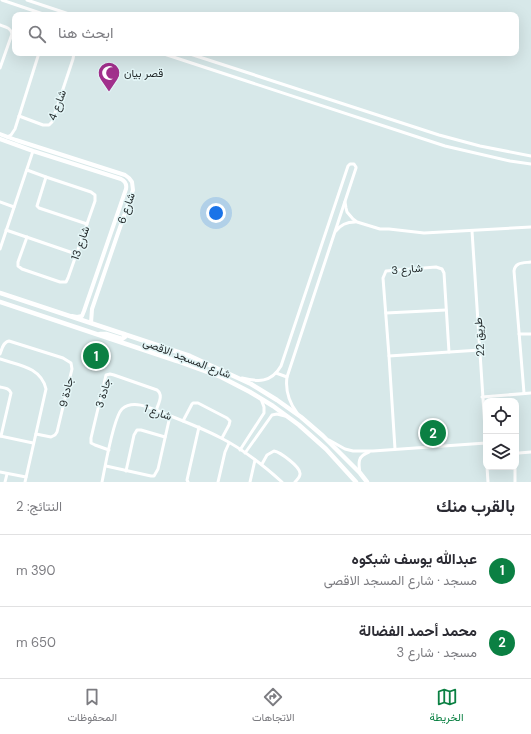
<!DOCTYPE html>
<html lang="ar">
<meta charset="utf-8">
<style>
body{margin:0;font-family:"DM Sans",Vazirmatn,sans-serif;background:#f2f2f3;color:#2b2b33;direction:rtl}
.controls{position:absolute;right:12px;bottom:12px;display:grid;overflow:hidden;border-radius:8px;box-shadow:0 4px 16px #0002}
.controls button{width:36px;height:36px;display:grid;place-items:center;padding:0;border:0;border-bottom:1px solid #e1e1e2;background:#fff;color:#2b2b33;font:20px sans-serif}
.you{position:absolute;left:216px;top:213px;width:14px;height:14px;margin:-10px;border:3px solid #fff;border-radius:50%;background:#1a73e8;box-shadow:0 0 0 6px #1a73e833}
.badge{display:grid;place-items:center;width:26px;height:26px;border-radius:50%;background:#0b8043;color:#fff;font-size:13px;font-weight:700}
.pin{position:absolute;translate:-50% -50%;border:2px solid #fff;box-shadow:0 1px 4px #0006}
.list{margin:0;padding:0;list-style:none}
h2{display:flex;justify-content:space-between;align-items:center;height:52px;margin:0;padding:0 16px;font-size:17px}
h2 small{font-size:13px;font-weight:400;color:#7c7c81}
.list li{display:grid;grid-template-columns:26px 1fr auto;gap:12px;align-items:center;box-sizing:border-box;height:72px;padding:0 16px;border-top:1px solid #e1e1e2}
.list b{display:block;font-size:15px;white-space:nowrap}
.list p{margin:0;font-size:13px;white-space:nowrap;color:#7c7c81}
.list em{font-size:13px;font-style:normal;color:#7c7c81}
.icon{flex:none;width:22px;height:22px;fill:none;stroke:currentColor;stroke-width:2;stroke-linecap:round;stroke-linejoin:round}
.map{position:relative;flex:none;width:531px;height:482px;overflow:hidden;direction:ltr}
.search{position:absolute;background:#fff;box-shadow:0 4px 16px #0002;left:12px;right:12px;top:12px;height:44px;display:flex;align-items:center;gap:10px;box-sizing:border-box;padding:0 14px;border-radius:8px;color:#7c7c81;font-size:15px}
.sheet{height:196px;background:#fff}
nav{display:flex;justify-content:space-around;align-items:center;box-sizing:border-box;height:56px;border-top:1px solid #e1e1e2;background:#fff;font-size:11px;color:#7c7c81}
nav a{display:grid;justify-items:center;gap:2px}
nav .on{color:#0b8043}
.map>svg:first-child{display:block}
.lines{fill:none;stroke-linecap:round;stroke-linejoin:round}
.minor{stroke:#fff;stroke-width:3}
.tertiary{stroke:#fff;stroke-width:4}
.secondary{stroke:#fff;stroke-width:4.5}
.labels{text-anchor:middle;stroke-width:3;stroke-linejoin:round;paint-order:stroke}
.poi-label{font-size:11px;fill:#1f2526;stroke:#e4f6f7;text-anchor:start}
.street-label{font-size:11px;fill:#1f2526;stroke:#e4f6f7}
</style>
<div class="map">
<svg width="531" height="482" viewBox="0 0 531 482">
<rect width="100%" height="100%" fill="#d7e8e9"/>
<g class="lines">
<g class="minor">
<path d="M2,0L46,15"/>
<path d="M27,0L72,15"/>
<path d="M0,25C6,27 11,28 12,34L0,68"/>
<path d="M161,53L445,146L510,161L531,164"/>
<path d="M187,53L439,135L480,146L531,156"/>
<path d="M19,116L43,125H49L52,122L73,59L74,53"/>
<path d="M7,137L11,135L15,129L39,53"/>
<path d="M27,170L46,177L91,192L95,195V201L68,278L66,282H60L22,269L18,266V262L27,237"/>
<path d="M46,177L37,206L39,208L87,224"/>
<path d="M0,202L14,207"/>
<path d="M345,202L346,208L347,212L353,219L357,222L380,229H389L424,233L531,227"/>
<path d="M6,230L76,254"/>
<path d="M336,231C341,224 347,222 355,222"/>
<path d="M472,231L486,444"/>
<path d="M0,249L33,151"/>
<path d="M386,313L446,310"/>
<path d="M519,334H531"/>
<path d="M0,354C2,349 3,342 9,341L63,358L71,363L72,369L57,432L55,435L51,437L36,434"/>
<path d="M389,356L480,350"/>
<path d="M0,359C18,365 41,367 46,389L25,482"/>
<path d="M276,373L287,377"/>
<path d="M242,378C258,382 271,383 281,366L348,166L350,164H354L356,167V168L287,377C285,391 289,402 297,413"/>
<path d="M0,387C5,388 9,388 11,393L1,436"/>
<path d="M524,393L514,271C515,262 523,263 531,262"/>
<path d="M482,397L531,393"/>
<path d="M183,421L192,404L193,403H198L227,418L230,421L229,425L222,438"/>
<path d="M0,436L33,443"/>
<path d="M329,440L345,449L353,451H373L486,443"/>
<path d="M395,449L389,356L383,278L386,271L436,267L442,269L444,273L449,352"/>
<path d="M109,450L95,445L91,443V438L106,375L110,374L114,375L157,390C164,395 158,404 156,411"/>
<path d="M240,450L264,413V407L261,399"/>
<path d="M245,453L272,415L277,414L285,416"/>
<path d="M516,455L519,453L531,452"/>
<path d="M262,464L267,455L274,451C280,452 301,467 300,474C300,477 297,480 295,482"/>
<path d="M106,466L151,476H154L158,469L170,416"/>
<path d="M487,467L488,482"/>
<path d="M515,467V482"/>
<path d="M126,471L134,435L137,430H141L165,437"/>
<path d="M0,472L26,477"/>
<path d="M360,473C358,462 358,456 369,452"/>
<path d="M5,482L7,474"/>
<path d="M102,482C105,468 113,418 122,409C134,398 155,410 168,415C186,422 204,429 221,438C243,449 264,466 282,482"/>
<path d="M188,482L187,480L199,427"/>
<path d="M218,482L225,452L229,443"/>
<path d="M250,482L255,460"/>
</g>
<g class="tertiary">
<path d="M0,134L16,140L125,175L129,178L132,182L133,190L117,236L92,309L91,323"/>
<path d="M0,139L33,151L121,179C125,181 127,184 126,189L84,311L82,316L77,317L72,316"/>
</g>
<g class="secondary">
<path d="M0,293L190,356L251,384L277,400L301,417L323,436L360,473L367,482"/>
<path d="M0,302L177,361L221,377L250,392L273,406L299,425L326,449L356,482"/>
<path d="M100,334H106L122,339L125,337L124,334"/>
</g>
</g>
<defs>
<g id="mosque-pin" transform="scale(1.15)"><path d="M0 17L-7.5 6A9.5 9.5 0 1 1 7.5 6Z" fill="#a1308c" stroke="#e4f6f7"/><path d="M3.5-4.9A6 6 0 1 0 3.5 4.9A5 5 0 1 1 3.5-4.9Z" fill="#fff"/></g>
</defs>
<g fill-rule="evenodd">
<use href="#mosque-pin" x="109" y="73"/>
</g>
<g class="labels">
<g class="poi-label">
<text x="124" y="77">قصر بيان</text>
</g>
<g class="street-label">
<text transform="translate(57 105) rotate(-69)" y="4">شارع 4</text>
<text transform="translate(126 208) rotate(-71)" y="4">شارع 6</text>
<text transform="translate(80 243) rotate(-71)" y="4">شارع 13</text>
<text transform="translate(407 269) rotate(-5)" y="4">شارع 3</text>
<text transform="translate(479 337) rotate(-94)" y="4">طريق 22</text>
<text transform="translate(187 358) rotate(21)" y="4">شارع المسجد الاقصى</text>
<text transform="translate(66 392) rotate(-77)" y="4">جادة 9</text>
<text transform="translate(103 393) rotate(-73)" y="4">جادة 3</text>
<text transform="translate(158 412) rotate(19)" y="4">شارع 1</text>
</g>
</g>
</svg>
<div class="controls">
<button><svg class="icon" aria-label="locate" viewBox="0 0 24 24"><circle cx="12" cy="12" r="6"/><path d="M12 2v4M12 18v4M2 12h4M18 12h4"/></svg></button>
<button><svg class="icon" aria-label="layers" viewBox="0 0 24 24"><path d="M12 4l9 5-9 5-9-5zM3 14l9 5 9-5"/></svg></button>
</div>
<div class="you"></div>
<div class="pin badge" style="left:96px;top:356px">1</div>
<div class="pin badge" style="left:433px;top:433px">2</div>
<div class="search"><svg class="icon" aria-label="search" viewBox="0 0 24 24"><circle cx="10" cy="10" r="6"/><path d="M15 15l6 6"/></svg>ابحث هنا</div>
</div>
<section class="sheet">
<h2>بالقرب منك<small>النتائج: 2</small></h2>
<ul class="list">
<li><span class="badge">1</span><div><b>عبدالله يوسف شبكوه</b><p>مسجد · شارع المسجد الاقصى</p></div><em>390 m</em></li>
<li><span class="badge">2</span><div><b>محمد أحمد الفضالة</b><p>مسجد · شارع 3</p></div><em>650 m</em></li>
</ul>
</section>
<nav>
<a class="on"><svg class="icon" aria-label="map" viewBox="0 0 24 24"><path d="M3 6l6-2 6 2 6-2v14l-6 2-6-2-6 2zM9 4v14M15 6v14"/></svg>الخريطة</a>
<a><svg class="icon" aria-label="directions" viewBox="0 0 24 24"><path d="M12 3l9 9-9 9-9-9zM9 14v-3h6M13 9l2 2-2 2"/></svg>الاتجاهات</a>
<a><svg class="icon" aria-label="saved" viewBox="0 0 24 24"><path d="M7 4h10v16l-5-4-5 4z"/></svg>المحفوظات</a>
</nav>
